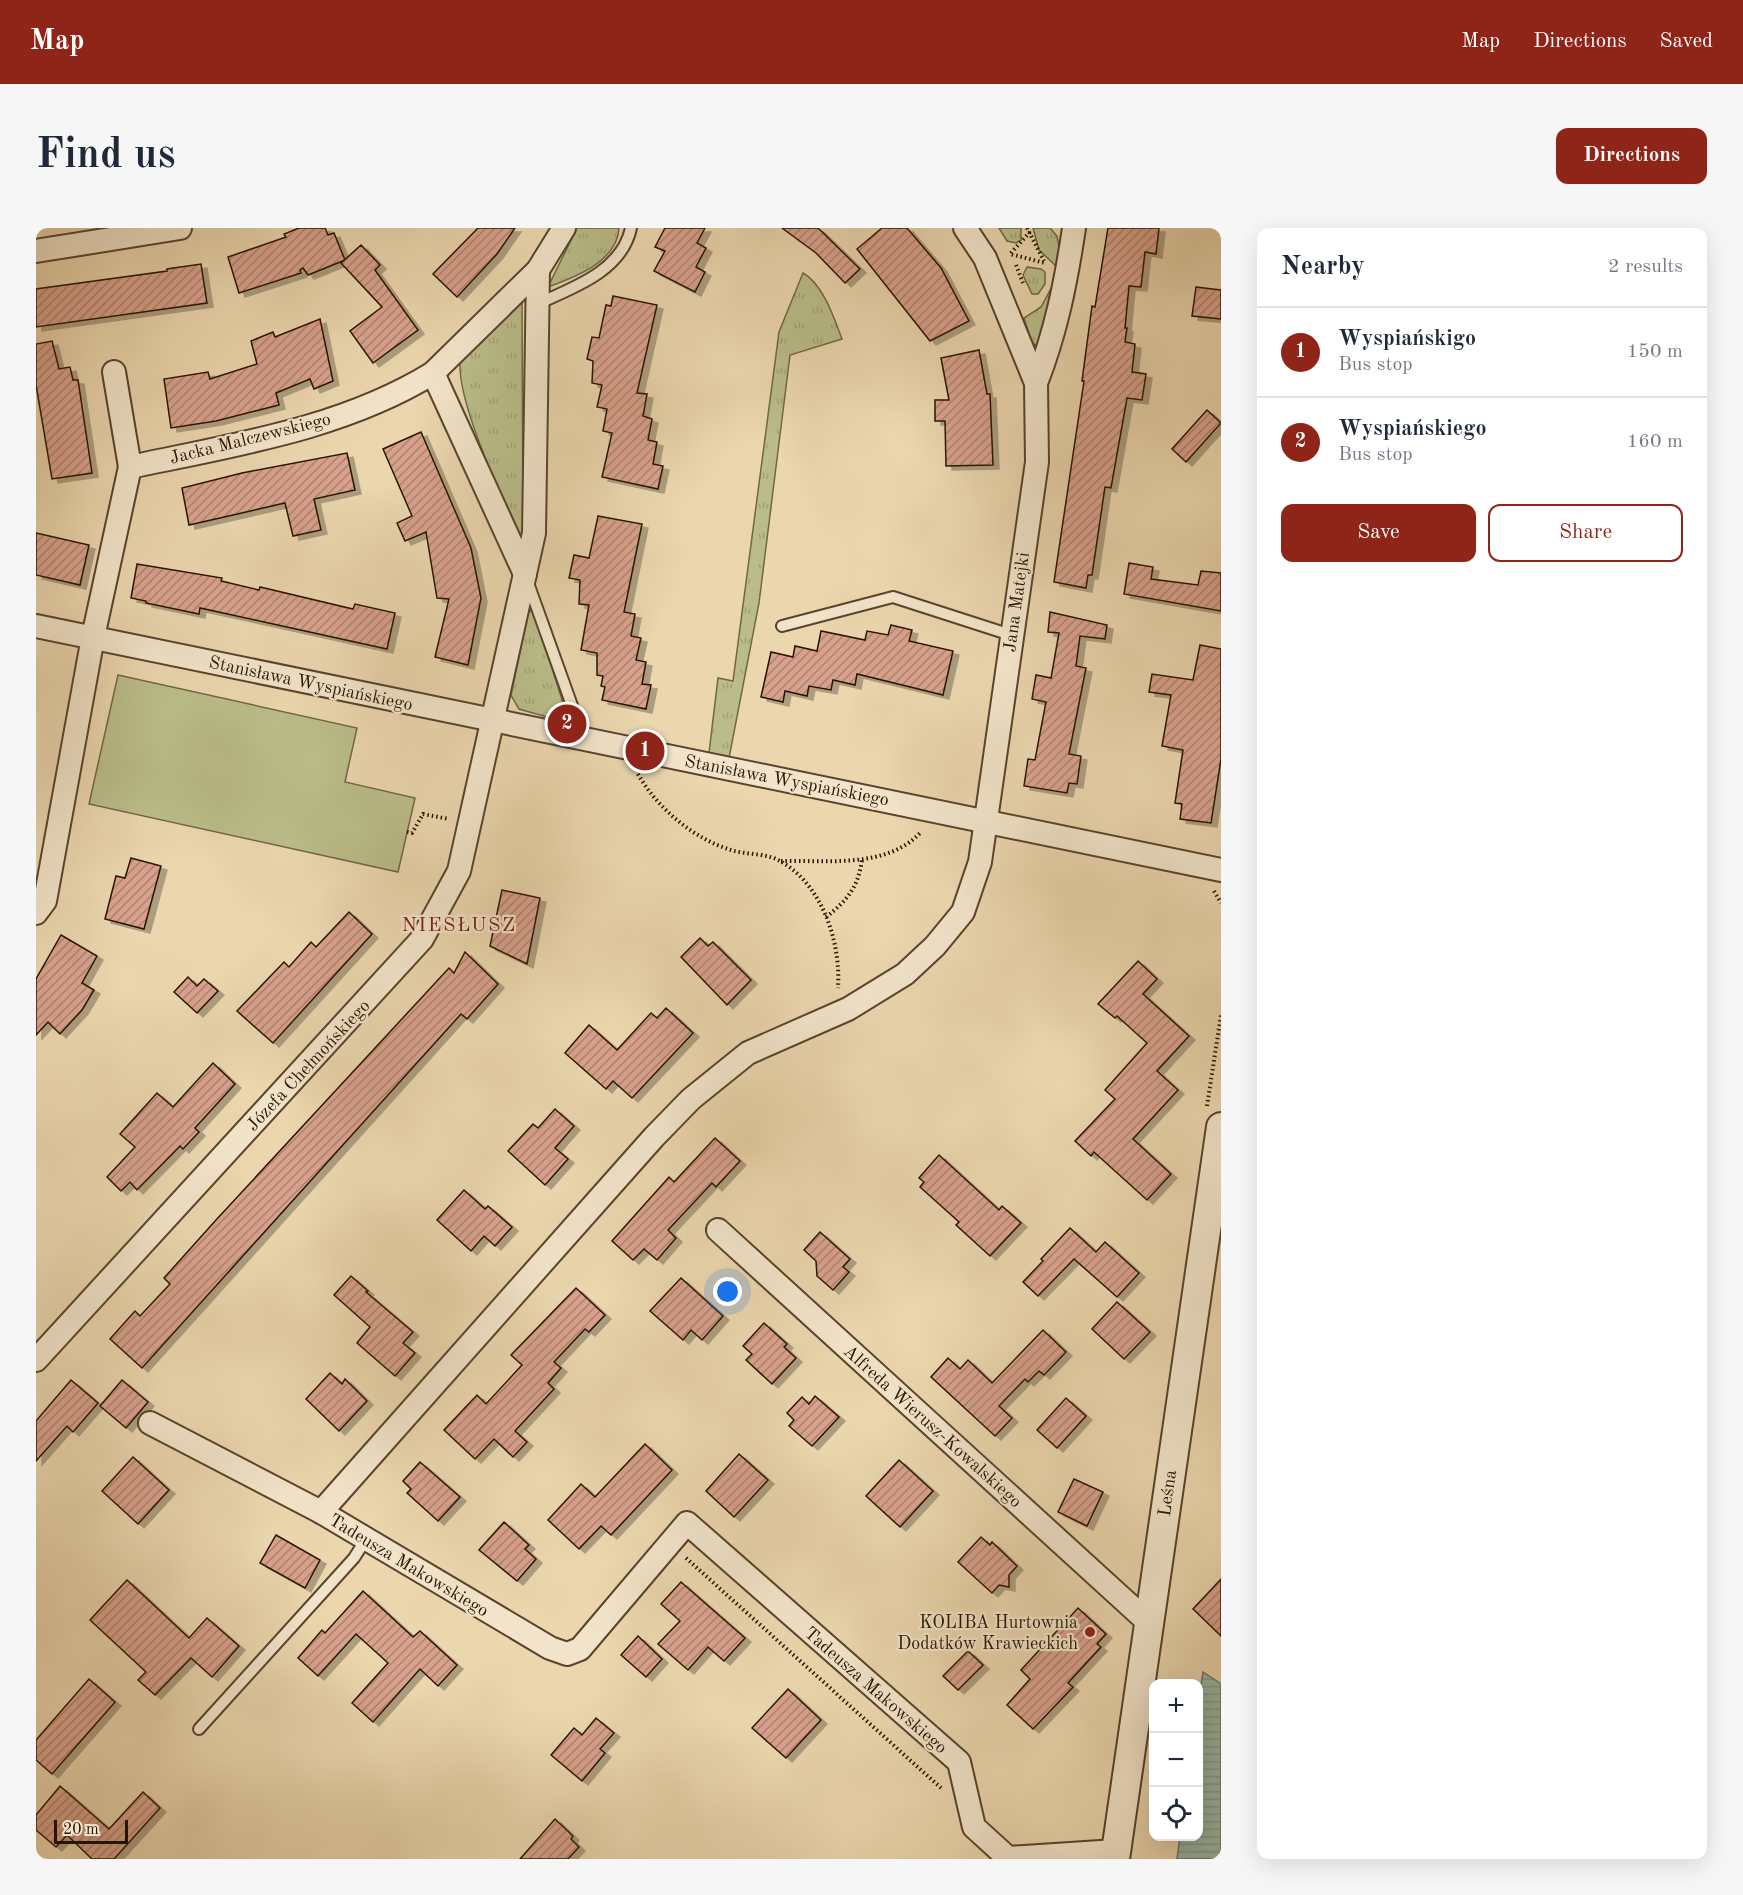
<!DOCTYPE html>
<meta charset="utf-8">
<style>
body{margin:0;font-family:"Old Standard TT",serif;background:#f6f6f7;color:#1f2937}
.controls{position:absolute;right:18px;bottom:18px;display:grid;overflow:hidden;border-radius:12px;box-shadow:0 6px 24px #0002}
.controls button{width:54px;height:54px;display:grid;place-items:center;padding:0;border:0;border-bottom:2px solid #e0e1e3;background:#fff;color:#1f2937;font:30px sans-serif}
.scale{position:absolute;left:18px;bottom:15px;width:74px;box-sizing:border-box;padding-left:6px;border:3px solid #271401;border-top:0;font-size:16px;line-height:21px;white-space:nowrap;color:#271401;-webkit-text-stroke:4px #f2e4ca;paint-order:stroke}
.you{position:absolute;left:692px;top:1064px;width:21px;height:21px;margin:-15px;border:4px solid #fff;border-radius:50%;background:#1a73e8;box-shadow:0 0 0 9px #1a73e833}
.badge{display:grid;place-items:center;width:39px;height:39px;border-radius:50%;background:#8f2418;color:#fff;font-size:20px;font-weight:700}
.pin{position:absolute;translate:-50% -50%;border:3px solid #fff;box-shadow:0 2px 6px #0006}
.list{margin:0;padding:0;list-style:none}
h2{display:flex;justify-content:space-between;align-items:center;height:78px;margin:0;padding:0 24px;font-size:26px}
h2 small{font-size:20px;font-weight:400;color:#747a83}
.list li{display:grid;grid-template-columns:39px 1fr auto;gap:18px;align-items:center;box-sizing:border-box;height:90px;padding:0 24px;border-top:2px solid #e0e1e3}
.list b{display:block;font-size:22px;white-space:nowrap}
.list p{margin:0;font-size:20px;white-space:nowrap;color:#747a83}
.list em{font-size:20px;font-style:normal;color:#747a83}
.actions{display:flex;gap:12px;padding:18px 24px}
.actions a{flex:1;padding:14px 0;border:2px solid #8f2418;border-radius:12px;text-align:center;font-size:21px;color:#8f2418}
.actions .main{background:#8f2418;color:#fff}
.icon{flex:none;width:33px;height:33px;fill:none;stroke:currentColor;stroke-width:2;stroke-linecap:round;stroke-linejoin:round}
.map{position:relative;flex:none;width:1185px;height:1631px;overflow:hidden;border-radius:12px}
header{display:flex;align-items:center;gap:36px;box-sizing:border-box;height:84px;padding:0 30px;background:#8f2418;color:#fff}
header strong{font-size:28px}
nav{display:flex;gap:33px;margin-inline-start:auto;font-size:21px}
.intro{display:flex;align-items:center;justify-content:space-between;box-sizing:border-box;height:144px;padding:0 36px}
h1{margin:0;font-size:42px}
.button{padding:15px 27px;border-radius:12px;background:#8f2418;color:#fff;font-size:21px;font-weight:700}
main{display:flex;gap:36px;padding:0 36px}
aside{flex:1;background:#fff;border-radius:12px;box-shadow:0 6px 24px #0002}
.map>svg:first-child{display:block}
.grass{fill:url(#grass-tufts);stroke:#706845;stroke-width:1.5}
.park{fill:#babd89;stroke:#706845;stroke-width:1.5}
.water{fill:url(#water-rules);stroke:#6b7765;stroke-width:1.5}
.building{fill:url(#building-hatch);stroke:#271401;stroke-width:1.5;filter:url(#shadow)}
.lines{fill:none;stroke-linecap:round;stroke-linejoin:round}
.service-casing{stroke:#58442c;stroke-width:14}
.minor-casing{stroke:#58442c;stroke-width:26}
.tertiary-casing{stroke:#58442c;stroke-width:32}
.path{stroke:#271401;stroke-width:4;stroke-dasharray:1.5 3;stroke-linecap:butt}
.service{stroke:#f2e4ca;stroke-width:10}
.minor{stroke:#f2e4ca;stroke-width:22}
.tertiary{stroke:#f2e4ca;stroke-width:28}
.poi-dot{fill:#8f2418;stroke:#f2e4ca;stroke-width:2}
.labels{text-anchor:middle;stroke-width:4.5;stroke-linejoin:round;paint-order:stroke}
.street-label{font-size:18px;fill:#271401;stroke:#f2e4ca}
.poi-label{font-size:18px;fill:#271401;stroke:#f2e4ca;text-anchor:end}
.neighbourhood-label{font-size:20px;letter-spacing:1.5px;fill:#7a1f14;stroke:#f2e4ca}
</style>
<header>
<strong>Map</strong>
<nav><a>Map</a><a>Directions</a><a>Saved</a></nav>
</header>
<div class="intro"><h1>Find us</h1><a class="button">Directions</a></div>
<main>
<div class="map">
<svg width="1185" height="1631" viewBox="0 0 1185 1631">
<defs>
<pattern id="grass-tufts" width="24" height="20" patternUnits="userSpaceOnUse" patternTransform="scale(1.5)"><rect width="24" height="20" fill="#babd89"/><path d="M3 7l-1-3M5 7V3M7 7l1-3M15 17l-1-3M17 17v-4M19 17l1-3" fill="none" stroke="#a0a274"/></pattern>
<pattern id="water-rules" width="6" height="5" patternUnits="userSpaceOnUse" patternTransform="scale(1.5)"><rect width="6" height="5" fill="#99b9a7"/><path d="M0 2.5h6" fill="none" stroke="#849e8e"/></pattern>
<pattern id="building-hatch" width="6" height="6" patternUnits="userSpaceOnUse" patternTransform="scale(1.5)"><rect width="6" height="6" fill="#d8a18c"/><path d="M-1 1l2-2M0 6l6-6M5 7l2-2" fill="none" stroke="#af8270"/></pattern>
<filter id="shadow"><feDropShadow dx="6" dy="4" stdDeviation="0" flood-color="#0004"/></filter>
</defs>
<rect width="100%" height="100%" fill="#ebd6ae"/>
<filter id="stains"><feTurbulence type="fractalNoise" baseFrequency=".00333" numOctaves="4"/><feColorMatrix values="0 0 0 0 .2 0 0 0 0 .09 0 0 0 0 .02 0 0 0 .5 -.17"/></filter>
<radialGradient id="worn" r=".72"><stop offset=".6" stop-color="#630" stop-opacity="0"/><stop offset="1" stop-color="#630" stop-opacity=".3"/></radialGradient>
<g class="grass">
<path d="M541,0H583C581,34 539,49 512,59Z"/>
<path d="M963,0H985V12L980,15L971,13Z"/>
<path d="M997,0H1014L1021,8L1023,18L1021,39L1003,22Z"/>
<path d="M991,39L1005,41L1009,44V56L1002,66H996L987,47Z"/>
<path d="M767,45C787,56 798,90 806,111L754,127L723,375L693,530L673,525L682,450L697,453L743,104Z"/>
<path d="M1019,53L1003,119L996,115L988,90L1005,79Z"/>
<path d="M486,72L487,306L483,310C469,276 410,153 427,123C433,113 475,82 486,72Z"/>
<path d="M497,381L528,478L525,486L518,491L483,481L475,467L492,384Z"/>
</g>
<path class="park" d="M82,447L321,500L309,554L379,570L362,644L53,576Z"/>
<path class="water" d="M1167,1444L1185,1456V1631H1141L1144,1609L1162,1608V1479Z"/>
<g class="building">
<path d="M263,0H289L292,7L298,5L309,32L272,47L267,40L264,42L265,45L203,65L192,29L250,9L248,6Z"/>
<path d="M442,0H479L461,26L421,69L397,46Z"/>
<path d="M629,0H669L661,15L670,20L660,39L669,44L659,64L618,43L629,23L619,19Z"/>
<path d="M746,0H782L824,41L809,55L780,25Z"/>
<path d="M846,0H871L905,40L933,93L894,113L821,21Z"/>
<path d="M1072,0H1123L1120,26L1109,24L1105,59L1093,58L1089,100H1091L1089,114L1099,116L1096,144L1110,146L1106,172L1091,170L1075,260L1069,259L1056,347H1052L1050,360L1018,354L1048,153H1046L1056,78L1059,79Z"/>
<path d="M325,17L344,37L339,42L382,102L337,135L314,103L346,79L305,35Z"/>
<path d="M165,36L171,75L0,99V61L131,43V41Z"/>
<path d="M1160,59L1185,62V91L1156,88Z"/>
<path d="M577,68L621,77L601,165L611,166L607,188L616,191L612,212L621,214L617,236L627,238L622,261L566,249L576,205L567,203L571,181L561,179L566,157L556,155L557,133L551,131L556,109L563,110L570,77L575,78Z"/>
<path d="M284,91L297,153L278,161L274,151L240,165L243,177L180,193L135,200L128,151L172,144L174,151L221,136L215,113L237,104L239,109Z"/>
<path d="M16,113L23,141L34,139L37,152H42L56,245L16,251L0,157V116Z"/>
<path d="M943,122L951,166H954L957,237L910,238L909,193H899V172H913L905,130Z"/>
<path d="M1171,182L1185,195L1150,234L1136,221Z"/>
<path d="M385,204L435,320L445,370L432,437L399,429L413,371L401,370L390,304L369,313L361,295L376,288L347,221Z"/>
<path d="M311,225L319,262L278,271L285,302L257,308L249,275L153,297L146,260L206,245Z"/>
<path d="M562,288L606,296L588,384L599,386L595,408L605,410L600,432L610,434L606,456L615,457L610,481L566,472L569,459L565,458L567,448L561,447V425L545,422L553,377L543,376L544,352L533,350L538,327L553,330Z"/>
<path d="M0,305L53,317L44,357L0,347Z"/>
<path d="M1093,335L1117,339L1115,351L1162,357L1165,343L1185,345V383L1088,366Z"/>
<path d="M101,336L186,350L185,353L223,362L224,359L317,381L319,376L359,385L351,421L164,380L163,386L110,375V373L95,370Z"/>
<path d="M1014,384L1071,397L1069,411L1044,408L1040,438L1050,440L1033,526L1045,528L1041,556L1033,555L1031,565L988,558L992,531L999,532L1010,474L996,471L1000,447L1015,450L1023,405L1012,404Z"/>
<path d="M855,397L876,402L873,413L917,423L907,467L821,446L819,457L797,452L795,462L773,458L771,468L749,463L747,474L725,469L735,424L757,429L759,418L781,423L785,403L829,412L831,403L852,407Z"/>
<path d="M1164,417L1185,421V531L1175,595L1144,591L1146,576L1139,575L1147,522L1126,518L1135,467L1113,464L1116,446L1157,452Z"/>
<path d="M95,630L125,638L108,701L69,691L80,648L89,650Z"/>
<path d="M466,662L504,670L491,736L454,718Z"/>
<path d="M313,684L336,706L237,815L201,783L248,734L253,739L275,714L280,719Z"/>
<path d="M25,707L61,728L46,755L58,762L46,782L24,806L12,794L0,807V751Z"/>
<path d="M664,710L672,718L677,714L715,752L691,777L645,729Z"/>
<path d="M429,724L462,756L431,791L425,786L106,1140L74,1111L99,1083L104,1088L134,1056L128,1050L180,992L413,740L418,745Z"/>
<path d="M1102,733L1121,751L1107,766L1153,808L1121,843L1142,862L1097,911L1135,946L1111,972L1058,924L1055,928L1039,913L1079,871L1069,862L1111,815L1081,788L1079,790L1062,776Z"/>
<path d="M152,749L161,758L168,751L182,763L161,785L138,764Z"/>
<path d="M630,780L657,805L596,870L577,853L570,861L529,825L553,797L581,822L615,785L621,790Z"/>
<path d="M177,835L199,856L159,900L163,904L147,921L144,918L101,962L94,954L85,963L71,949L99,919L84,906L121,865L137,879Z"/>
<path d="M519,881L538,898L519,920L532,931L509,957L472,923L497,896L502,900Z"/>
<path d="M679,910L704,933L680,959L676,955L632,1002L640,1010L621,1032L608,1021L597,1032L576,1013L633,949L638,954Z"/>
<path d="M903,927L963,982L966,978L985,995L954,1028L920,997L923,994L884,959L888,954L883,950Z"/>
<path d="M428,962L449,981L452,978L476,999L459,1018L448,1008L435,1023L401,992Z"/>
<path d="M1034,1000L1060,1024L1069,1014L1103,1045L1081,1069L1038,1031L1002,1068L987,1054L1007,1033L1005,1031Z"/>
<path d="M784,1004L814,1031L807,1039L813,1044L797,1062L781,1048L780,1033L768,1022Z"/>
<path d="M315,1048L332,1063L330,1064L377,1104L367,1115L379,1125L359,1148L321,1115L334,1099L298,1067Z"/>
<path d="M645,1050L687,1088L666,1112L655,1102L647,1112L614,1083Z"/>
<path d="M540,1060L569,1087L553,1104L549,1101L518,1134L525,1140L512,1155L518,1161L479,1203L491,1214L477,1229L458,1211L439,1231L408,1202L441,1167L450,1176L486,1137L475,1127Z"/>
<path d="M1081,1074L1114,1104L1088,1131L1056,1101Z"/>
<path d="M728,1095L751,1116L748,1119L760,1130L736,1156L710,1132L716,1126L707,1118Z"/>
<path d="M1007,1102L1030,1124L1008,1147L1003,1143L992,1154L989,1151L963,1178L976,1190L959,1208L895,1149L912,1130L924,1141L932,1132L956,1155Z"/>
<path d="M294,1145L306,1156L309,1151L331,1173L303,1203L270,1171Z"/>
<path d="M35,1152L62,1175L37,1204L31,1198L0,1233V1193Z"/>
<path d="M86,1152L112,1174L90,1200L64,1178Z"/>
<path d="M779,1168L803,1189L776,1218L753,1198L758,1192L751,1185L766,1169L773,1176Z"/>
<path d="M1030,1170L1050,1188L1021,1220L1001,1202Z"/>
<path d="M609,1216L636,1242L575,1307L565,1298L543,1321L512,1292L545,1256L559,1269Z"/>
<path d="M703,1226L732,1252L698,1289L670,1263Z"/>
<path d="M97,1229L133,1262L102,1296L66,1263Z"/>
<path d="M863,1232L897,1263L864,1299L830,1268Z"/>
<path d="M384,1234L424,1269L402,1293L371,1265L375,1261L367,1253Z"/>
<path d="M1038,1251L1067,1264L1051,1298L1022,1284Z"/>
<path d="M468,1294L493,1317L489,1321L500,1331L481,1353L443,1322Z"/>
<path d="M240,1307L284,1332L269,1360L224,1335Z"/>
<path d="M945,1309L954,1317L956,1314L981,1338L973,1347V1359L963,1357L956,1365L922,1334Z"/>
<path d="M1185,1351V1408L1157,1381Z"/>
<path d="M91,1352L153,1410L171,1390L203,1418L176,1449L155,1430L119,1467L102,1452L110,1444L54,1392Z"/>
<path d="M645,1354L709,1410L688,1433L672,1419L652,1442L622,1416L644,1393L625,1376Z"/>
<path d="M327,1363L377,1409L384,1403L421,1437L402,1458L384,1441L337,1494L316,1475L352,1435L320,1406L282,1448L262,1430L286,1402L289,1405Z"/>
<path d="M1042,1380L1070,1406L1061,1416L1065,1419L1032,1455L1037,1459L997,1501L971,1477L994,1451L985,1442Z"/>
<path d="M602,1408L626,1431L610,1449L585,1427Z"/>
<path d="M932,1423L947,1437L922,1462L907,1448Z"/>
<path d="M53,1451L79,1474L16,1546L0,1532V1512Z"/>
<path d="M752,1461L785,1492L750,1530L716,1500Z"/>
<path d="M560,1490L578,1505L564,1521L569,1525L546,1553L515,1527L538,1500L546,1507Z"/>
<path d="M24,1558L73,1601L107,1564L124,1580L78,1631H56L31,1607L20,1619L0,1602V1587Z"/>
<path d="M519,1591L537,1608L535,1611L543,1619L532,1631H484Z"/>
</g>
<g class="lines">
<g class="service-casing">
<g id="service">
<path d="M501,76C537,60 586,43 595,0"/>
<path d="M491,352L548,511"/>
<path d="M746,398L857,369L975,407"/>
<path d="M163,1501L318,1330L330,1311"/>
</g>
</g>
<g class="minor-casing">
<g id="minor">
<path d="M0,23L144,0"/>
<path d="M78,144L94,239"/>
<path d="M397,145L489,346"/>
<path d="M1000,155C1020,104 1030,54 1038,0"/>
<path d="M0,398L1185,642"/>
<path d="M0,685L9,673L57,409L94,239C197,217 306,201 397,145L502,42L528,0"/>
<path d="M682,1002L1112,1394"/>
<path d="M0,1132L386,711L423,643L498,305L502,42"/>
<path d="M114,1195L285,1284L514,1420L531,1426L544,1421L651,1295L923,1534L938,1599L972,1630L1080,1623"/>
<path d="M285,1284L618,909L655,871L712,825L812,781L869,746L899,718L927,684L944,634L1001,234L1000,155L949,30L929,0"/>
</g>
</g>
<g class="tertiary-casing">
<path id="tertiary" d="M1079,1631L1185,899"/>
</g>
<g class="path">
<path d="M991,0L1008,33"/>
<path d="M994,4L974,26L1009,35"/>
<path d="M980,37L987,55"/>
<path d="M602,546C621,580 658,611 695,622C711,627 730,625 744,633C787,657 805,715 802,760"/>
<path d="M371,604L376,605L387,586L413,591"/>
<path d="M745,633C791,632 851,641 885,604"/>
<path d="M1178,663L1185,675"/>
<path d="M790,689C811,673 823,658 826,631"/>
<path d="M1171,878L1185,787"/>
<path d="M650,1330L905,1560"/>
</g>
<use href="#service" class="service"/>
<use href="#minor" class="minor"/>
<use href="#tertiary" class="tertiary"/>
</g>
<circle class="poi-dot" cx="1054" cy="1404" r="6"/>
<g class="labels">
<g class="street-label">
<text transform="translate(214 210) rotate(-14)" y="6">Jacka Malczewskiego</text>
<text transform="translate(980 374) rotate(-82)" y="6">Jana Matejki</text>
<text transform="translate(275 455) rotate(12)" y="6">Stanisława Wyspiańskiego</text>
<text transform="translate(751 552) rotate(11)" y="6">Stanisława Wyspiańskiego</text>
<text transform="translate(272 837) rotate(-47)" y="6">Józefa Chełmońskiego</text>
<text transform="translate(897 1198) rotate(42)" y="6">Alfreda Wierusz-Kowalskiego</text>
<text transform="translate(1131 1265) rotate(-82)" y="6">Leśna</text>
<text transform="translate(373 1337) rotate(31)" y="6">Tadeusza Makowskiego</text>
<text transform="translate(840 1462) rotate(41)" y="6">Tadeusza Makowskiego</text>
</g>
<g class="poi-label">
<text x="1042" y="1400">KOLIBA Hurtownia<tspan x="1042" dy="21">Dodatków Krawieckich</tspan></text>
</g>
<g class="neighbourhood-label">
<text x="423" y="703">NIESŁUSZ</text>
</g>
</g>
<rect width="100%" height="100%" filter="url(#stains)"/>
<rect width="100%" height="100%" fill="url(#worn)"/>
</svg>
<div class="controls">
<button>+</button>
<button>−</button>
<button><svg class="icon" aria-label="locate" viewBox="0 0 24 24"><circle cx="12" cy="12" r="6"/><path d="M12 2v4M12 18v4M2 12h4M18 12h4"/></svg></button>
</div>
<div class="scale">20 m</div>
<div class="you"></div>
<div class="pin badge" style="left:609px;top:523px">1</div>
<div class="pin badge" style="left:531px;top:496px">2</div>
</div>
<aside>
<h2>Nearby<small>2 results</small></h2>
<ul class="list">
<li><span class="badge">1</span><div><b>Wyspiańskigo</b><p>Bus stop</p></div><em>150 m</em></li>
<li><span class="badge">2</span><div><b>Wyspiańskiego</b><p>Bus stop</p></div><em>160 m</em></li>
</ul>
<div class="actions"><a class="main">Save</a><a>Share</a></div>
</aside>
</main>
